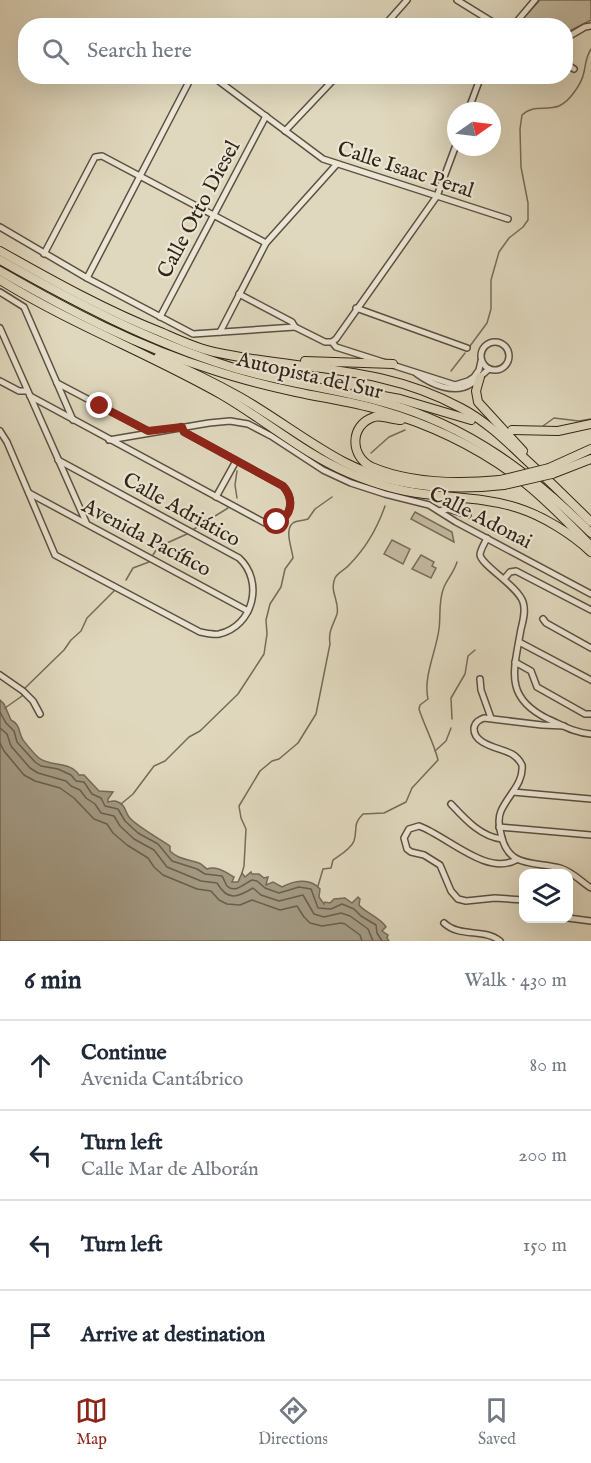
<!DOCTYPE html>
<meta charset="utf-8">
<style>
body{margin:0;font-family:"IM FELL English",serif;background:#f6f6f7;color:#1f2937}
.controls{position:absolute;right:18px;bottom:18px;display:grid;overflow:hidden;border-radius:12px;box-shadow:0 6px 24px #0002}
.controls button{width:54px;height:54px;display:grid;place-items:center;padding:0;border:0;border-bottom:2px solid #e0e1e3;background:#fff;color:#1f2937;font:30px sans-serif}
.compass{position:absolute;left:447px;top:102px;width:54px;height:54px;border-radius:50%;background:#fff;box-shadow:0 6px 24px #0002;rotate:76deg}
.stop{position:absolute;width:18px;height:18px;margin:-14px;border:4px solid #8f2418;border-radius:50%;background:#fff}
.stop.end{background:#8f2418;border-color:#fff;box-shadow:0 2px 6px #0008}
.list{margin:0;padding:0;list-style:none}
h2{display:flex;justify-content:space-between;align-items:center;height:78px;margin:0;padding:0 24px;font-size:26px}
h2 small{font-size:20px;font-weight:400;color:#747a83}
.list li{display:grid;grid-template-columns:39px 1fr auto;gap:18px;align-items:center;box-sizing:border-box;height:90px;padding:0 24px;border-top:2px solid #e0e1e3}
.list b{display:block;font-size:22px;white-space:nowrap}
.list p{margin:0;font-size:20px;white-space:nowrap;color:#747a83}
.list em{font-size:20px;font-style:normal;color:#747a83}
.icon{flex:none;width:33px;height:33px;fill:none;stroke:currentColor;stroke-width:2;stroke-linecap:round;stroke-linejoin:round}
.map{position:relative;flex:none;width:591px;height:941px;overflow:hidden}
.search{position:absolute;background:#fff;box-shadow:0 6px 24px #0002;left:18px;right:18px;top:18px;height:66px;display:flex;align-items:center;gap:15px;box-sizing:border-box;padding:0 21px;border-radius:24px;color:#747a83;font-size:22px}
.sheet{height:438px;background:#fff}
nav{display:flex;justify-content:space-around;align-items:center;box-sizing:border-box;height:84px;border-top:2px solid #e0e1e3;background:#fff;font-size:16px;color:#747a83}
nav a{display:grid;justify-items:center;gap:3px}
nav .on{color:#8f2418}
.map>svg:first-child{display:block}
.green{fill:#c2b9a1;stroke:#786e5c;stroke-width:1.5}
.water{fill:#a49b85;stroke:#756b59;stroke-width:1.5}
.lines{fill:none;stroke-linecap:round;stroke-linejoin:round}
.shore{stroke:#6a604e;stroke-width:1.5}
.stream{stroke:#756b59;stroke-width:1.5}
.minor-casing{stroke:#5b5140;stroke-width:8}
.highway-casing{stroke:#2f2416;stroke-width:10}
.minor{stroke:#ebe6d5;stroke-width:5}
.highway{stroke:#e0d8be;stroke-width:8}
.highway-bridge-casing{stroke:#2f2416;stroke-width:10;stroke-linecap:butt}
.highway-bridge{stroke:#e0d8be;stroke-width:8}
.route{stroke:#8f2418;stroke-width:8}
.labels{text-anchor:middle;stroke-width:4.5;stroke-linejoin:round;paint-order:stroke}
.street-label{font-size:21px;fill:#2f2416;stroke:#ebe6d5}
</style>
<div class="map">
<svg width="591" height="941" viewBox="0 0 591 941">
<rect width="100%" height="100%" fill="#e0d8be"/>
<filter id="stains"><feTurbulence type="fractalNoise" baseFrequency=".00333" numOctaves="4"/><feColorMatrix values="0 0 0 0 .2 0 0 0 0 .09 0 0 0 0 .02 0 0 0 .5 -.17"/></filter>
<radialGradient id="worn" r=".72"><stop offset=".6" stop-color="#630" stop-opacity="0"/><stop offset="1" stop-color="#630" stop-opacity=".3"/></radialGradient>
<g class="green">
<path d="M540,0H591V20L566,33V26L517,25Z"/>
<path d="M415,512L452,532L454,542L411,519Z"/>
<path d="M392,540L410,549L403,564L384,554Z"/>
<path d="M421,555L434,562L432,566L436,568L431,578L412,569Z"/>
</g>
<path class="water" d="M0,700L4,704L11,720C21,725 18,732 23,740C27,745 34,754 39,758C50,767 71,761 79,775H84L99,791L113,792L108,799V802C112,801 114,800 118,802C126,805 125,812 129,817C136,826 160,839 170,846V851C179,860 189,859 199,863C202,864 204,867 207,869C216,865 227,873 234,877L232,882H238L242,873L245,877L251,872L252,874H259L264,878L268,877L266,885L273,882L282,887C293,881 310,877 320,889L319,897L324,904L325,902L330,903L334,899L345,898L352,903L358,897L360,899L359,905C367,914 380,917 386,927L382,931L388,935L387,938L389,941H0Z"/>
<g class="lines">
<g class="shore">
<path d="M0,712L6,723L14,731L17,742L35,762L41,766L58,769L71,775L76,781L84,782L92,794L101,798L105,806L118,809L125,821L138,833L158,844L172,861L197,869L205,874L222,876C224,879 225,883 227,886C235,894 245,883 252,880L257,881L265,888L279,893L299,887L311,889L318,908L331,909L342,904L354,909L361,916L376,925L377,933L382,941"/>
<path d="M0,728L7,734L11,746L30,768L38,773L66,781L71,786L80,790L86,798L95,804L101,813L114,816L120,826L134,839L154,850L167,867L201,881L217,883C228,902 238,897 253,888L261,895L279,901L303,895L314,914L324,917L341,913L350,916L368,929L373,941"/>
<path d="M0,743L4,751L24,775L35,781L60,788L74,798L94,819L107,824L113,833L127,845L148,858L154,867L163,875L197,889L211,891L219,900L227,904L240,905L252,900L280,910L297,906L304,917L310,923L322,926L341,923L345,924L360,935L362,941"/>
</g>
<g class="stream">
<path d="M470,346L487,323L491,309V280L499,252L509,238L523,227L528,220V203L521,167L520,129L522,115C533,104 546,111 559,106C570,101 582,83 584,72C586,62 586,57 591,49"/>
<path d="M451,371L465,353"/>
<path d="M543,426L554,418L579,421L591,419"/>
<path d="M371,453L389,437L405,430"/>
<path d="M237,498L235,485L237,471"/>
<path d="M194,529L228,508"/>
<path d="M153,555L158,547L187,534"/>
<path d="M126,580L133,568L149,562"/>
<path d="M24,689L64,650L71,640L81,631L87,618L114,591"/>
<path d="M5,708L22,696L23,693"/>
<path d="M452,719L451,698L465,674L468,656L475,650"/>
<path d="M435,751L446,741L451,728"/>
<path d="M121,804L133,794L154,766L165,761L189,737L200,731L238,694L264,654L267,634L266,620L270,604L281,587L285,569L293,558C292,548 284,530 293,523C297,520 303,521 308,519L315,509L332,497"/>
<path d="M242,873L244,866L246,829L241,818L239,806L260,771L272,761L279,759L298,743L316,714L330,644C328,631 333,626 337,614C340,601 329,592 335,578C338,572 345,570 349,565C366,548 377,529 385,506"/>
<path d="M318,886L323,869L331,868L333,860C340,855 351,849 354,841C358,828 352,825 363,814L384,813L406,802L412,788L438,760C434,743 424,725 419,709L420,705L428,699C423,677 436,652 439,629C441,615 438,601 444,587C448,578 454,572 457,562"/>
</g>
<g class="minor-casing">
<g id="minor">
<path d="M457,0L499,26"/>
<path d="M384,26L407,0"/>
<path d="M513,26L535,0"/>
<path d="M566,38L585,27L591,26"/>
<path d="M566,64L574,69"/>
<path d="M212,76L323,159L508,219"/>
<path d="M468,111L481,76"/>
<path d="M285,131L337,76"/>
<path d="M0,227L87,278L193,334L295,327"/>
<path d="M44,254L95,157L102,156L266,243"/>
<path d="M87,278L192,76"/>
<path d="M0,292L24,307L73,420"/>
<path d="M239,294L292,322L295,327L325,342H332L336,347L455,385L468,381L474,377L479,370L481,361"/>
<path d="M356,308L467,348"/>
<path d="M160,317L266,116"/>
<path d="M0,328L86,522"/>
<path d="M220,332L266,243L336,165"/>
<path d="M332,342L336,339L437,196L456,145"/>
<circle cx="495" cy="356" r="14"/>
<path d="M417,374C431,384 454,395 471,384C477,380 483,374 489,369"/>
<path d="M0,381L19,391H27"/>
<path d="M57,383L150,432"/>
<path d="M30,396L265,523C288,525 298,503 283,486L184,432L181,427"/>
<path d="M0,431L7,442L55,555L200,632C206,633 214,635 219,634C254,626 264,581 239,558L58,460"/>
<path d="M109,440L209,423L230,421L248,424L271,436L323,470L351,483L385,494L429,505L456,522L591,594"/>
<path d="M29,493L248,611"/>
<path d="M216,497L236,461"/>
<path d="M439,511L448,509L468,515"/>
<path d="M487,538C485,543 480,550 480,555C482,566 518,586 523,602C526,611 523,621 521,629C514,670 503,697 548,719C562,725 575,733 591,734"/>
<path d="M504,579L510,572L516,571L591,610"/>
<path d="M543,619L546,623L591,648"/>
<path d="M519,642L591,680"/>
<path d="M515,662L531,671L537,687L585,714H591"/>
<path d="M0,675L23,691L33,701L40,714"/>
<path d="M480,679L481,690L491,718"/>
<path d="M564,726L542,725L484,718C479,720 475,722 474,728C473,745 501,748 512,754C517,757 520,761 522,765C524,783 508,795 501,811C498,818 499,827 501,834C508,869 534,861 560,868C573,872 580,881 591,888"/>
<path d="M513,792L591,799"/>
<path d="M451,804C465,819 481,837 502,839"/>
<path d="M499,827L591,835"/>
<path d="M516,860C486,876 447,836 419,826L409,829L404,838L407,849L411,852L424,855L440,865L451,891L458,899L466,901L495,898L524,900"/>
<path d="M568,918L591,921"/>
<path d="M444,923C460,938 484,928 500,941"/>
</g>
</g>
<g class="highway-casing">
<g id="highway">
<path d="M0,251C53,281 107,311 163,333C179,340 196,348 214,352C300,371 381,364 461,408C484,420 503,438 522,456C545,477 568,499 591,522"/>
<path d="M0,260C74,302 150,342 231,367C282,383 335,388 386,403C469,426 531,474 591,533"/>
<path d="M0,271C68,310 138,347 213,370C240,379 268,386 296,392C324,398 353,402 380,410C432,425 483,450 525,483C549,502 570,525 591,546"/>
<path d="M0,280C71,324 150,354 222,395C265,420 304,454 349,473C373,483 398,491 424,494C455,498 487,498 518,508C543,516 572,534 591,552"/>
<path d="M158,357C186,369 213,382 240,397C275,417 308,443 344,462C394,488 450,491 504,485"/>
<path d="M305,361L393,364"/>
<path d="M480,377L476,391L478,402L523,451"/>
<path d="M356,391L400,399L471,420"/>
<path d="M401,420C393,420 382,415 374,417C349,425 350,457 372,467C412,484 458,484 500,480"/>
<path d="M512,430L558,431L591,424"/>
<path d="M549,468L591,449"/>
<path d="M552,474L591,459"/>
</g>
</g>
<use href="#minor" class="minor"/>
<use href="#highway" class="highway"/>
<g class="highway-bridge-casing">
<g id="highway-bridge">
<path d="M500,480L549,468"/>
<path d="M504,485L552,474"/>
</g>
</g>
<use href="#highway-bridge" class="highway-bridge"/>
</g>
<g class="lines">
<path class="route" d="M100,406L148,431L182,427L184,432L283,486C294,498 293,516 277,522"/>
</g>
<g class="labels">
<g class="street-label">
<text transform="translate(406 169) rotate(18)" y="7">Calle Isaac Peral</text>
<text transform="translate(198 209) rotate(-62)" y="7">Calle Otto Diesel</text>
<text transform="translate(310 375) rotate(13)" y="7">Autopista del Sur</text>
<text transform="translate(182 509) rotate(29)" y="7">Calle Adriático</text>
<text transform="translate(481 517) rotate(27)" y="7">Calle Adonai</text>
<text transform="translate(147 537) rotate(28)" y="7">Avenida Pacífico</text>
</g>
</g>
<rect width="100%" height="100%" filter="url(#stains)"/>
<rect width="100%" height="100%" fill="url(#worn)"/>
</svg>
<div class="controls">
<button><svg class="icon" aria-label="layers" viewBox="0 0 24 24"><path d="M12 4l9 5-9 5-9-5zM3 14l9 5 9-5"/></svg></button>
</div>
<svg class="compass" viewBox="-18 -18 36 36"><path d="M0-13l5 13h-10z" fill="#e53935"/><path d="M0 13l5-13h-10z" fill="#747a83"/></svg>
<div class="stop" style="left:277px;top:522px"></div>
<div class="stop end" style="left:100px;top:406px"></div>
<div class="search"><svg class="icon" aria-label="search" viewBox="0 0 24 24"><circle cx="10" cy="10" r="6"/><path d="M15 15l6 6"/></svg>Search here</div>
</div>
<section class="sheet">
<h2>6 min<small>Walk · 430 m</small></h2>
<ul class="list">
<li><svg class="icon" aria-label="ahead" viewBox="0 0 24 24"><path d="M12 20V5M6 11l6-6 6 6"/></svg><div><b>Continue</b><p>Avenida Cantábrico</p></div><em>80 m</em></li>
<li><svg class="icon" aria-label="left" viewBox="0 0 24 24"><path d="M17 20v-9H6M10 6l-5 5 5 5"/></svg><div><b>Turn left</b><p>Calle Mar de Alborán</p></div><em>200 m</em></li>
<li><svg class="icon" aria-label="left" viewBox="0 0 24 24"><path d="M17 20v-9H6M10 6l-5 5 5 5"/></svg><div><b>Turn left</b></div><em>150 m</em></li>
<li><svg class="icon" aria-label="arrive" viewBox="0 0 24 24"><path d="M6 21V4h12l-3 4 3 4H6"/></svg><div><b>Arrive at destination</b></div></li>
</ul>
</section>
<nav>
<a class="on"><svg class="icon" aria-label="map" viewBox="0 0 24 24"><path d="M3 6l6-2 6 2 6-2v14l-6 2-6-2-6 2zM9 4v14M15 6v14"/></svg>Map</a>
<a><svg class="icon" aria-label="directions" viewBox="0 0 24 24"><path d="M12 3l9 9-9 9-9-9zM9 14v-3h6M13 9l2 2-2 2"/></svg>Directions</a>
<a><svg class="icon" aria-label="saved" viewBox="0 0 24 24"><path d="M7 4h10v16l-5-4-5 4z"/></svg>Saved</a>
</nav>
